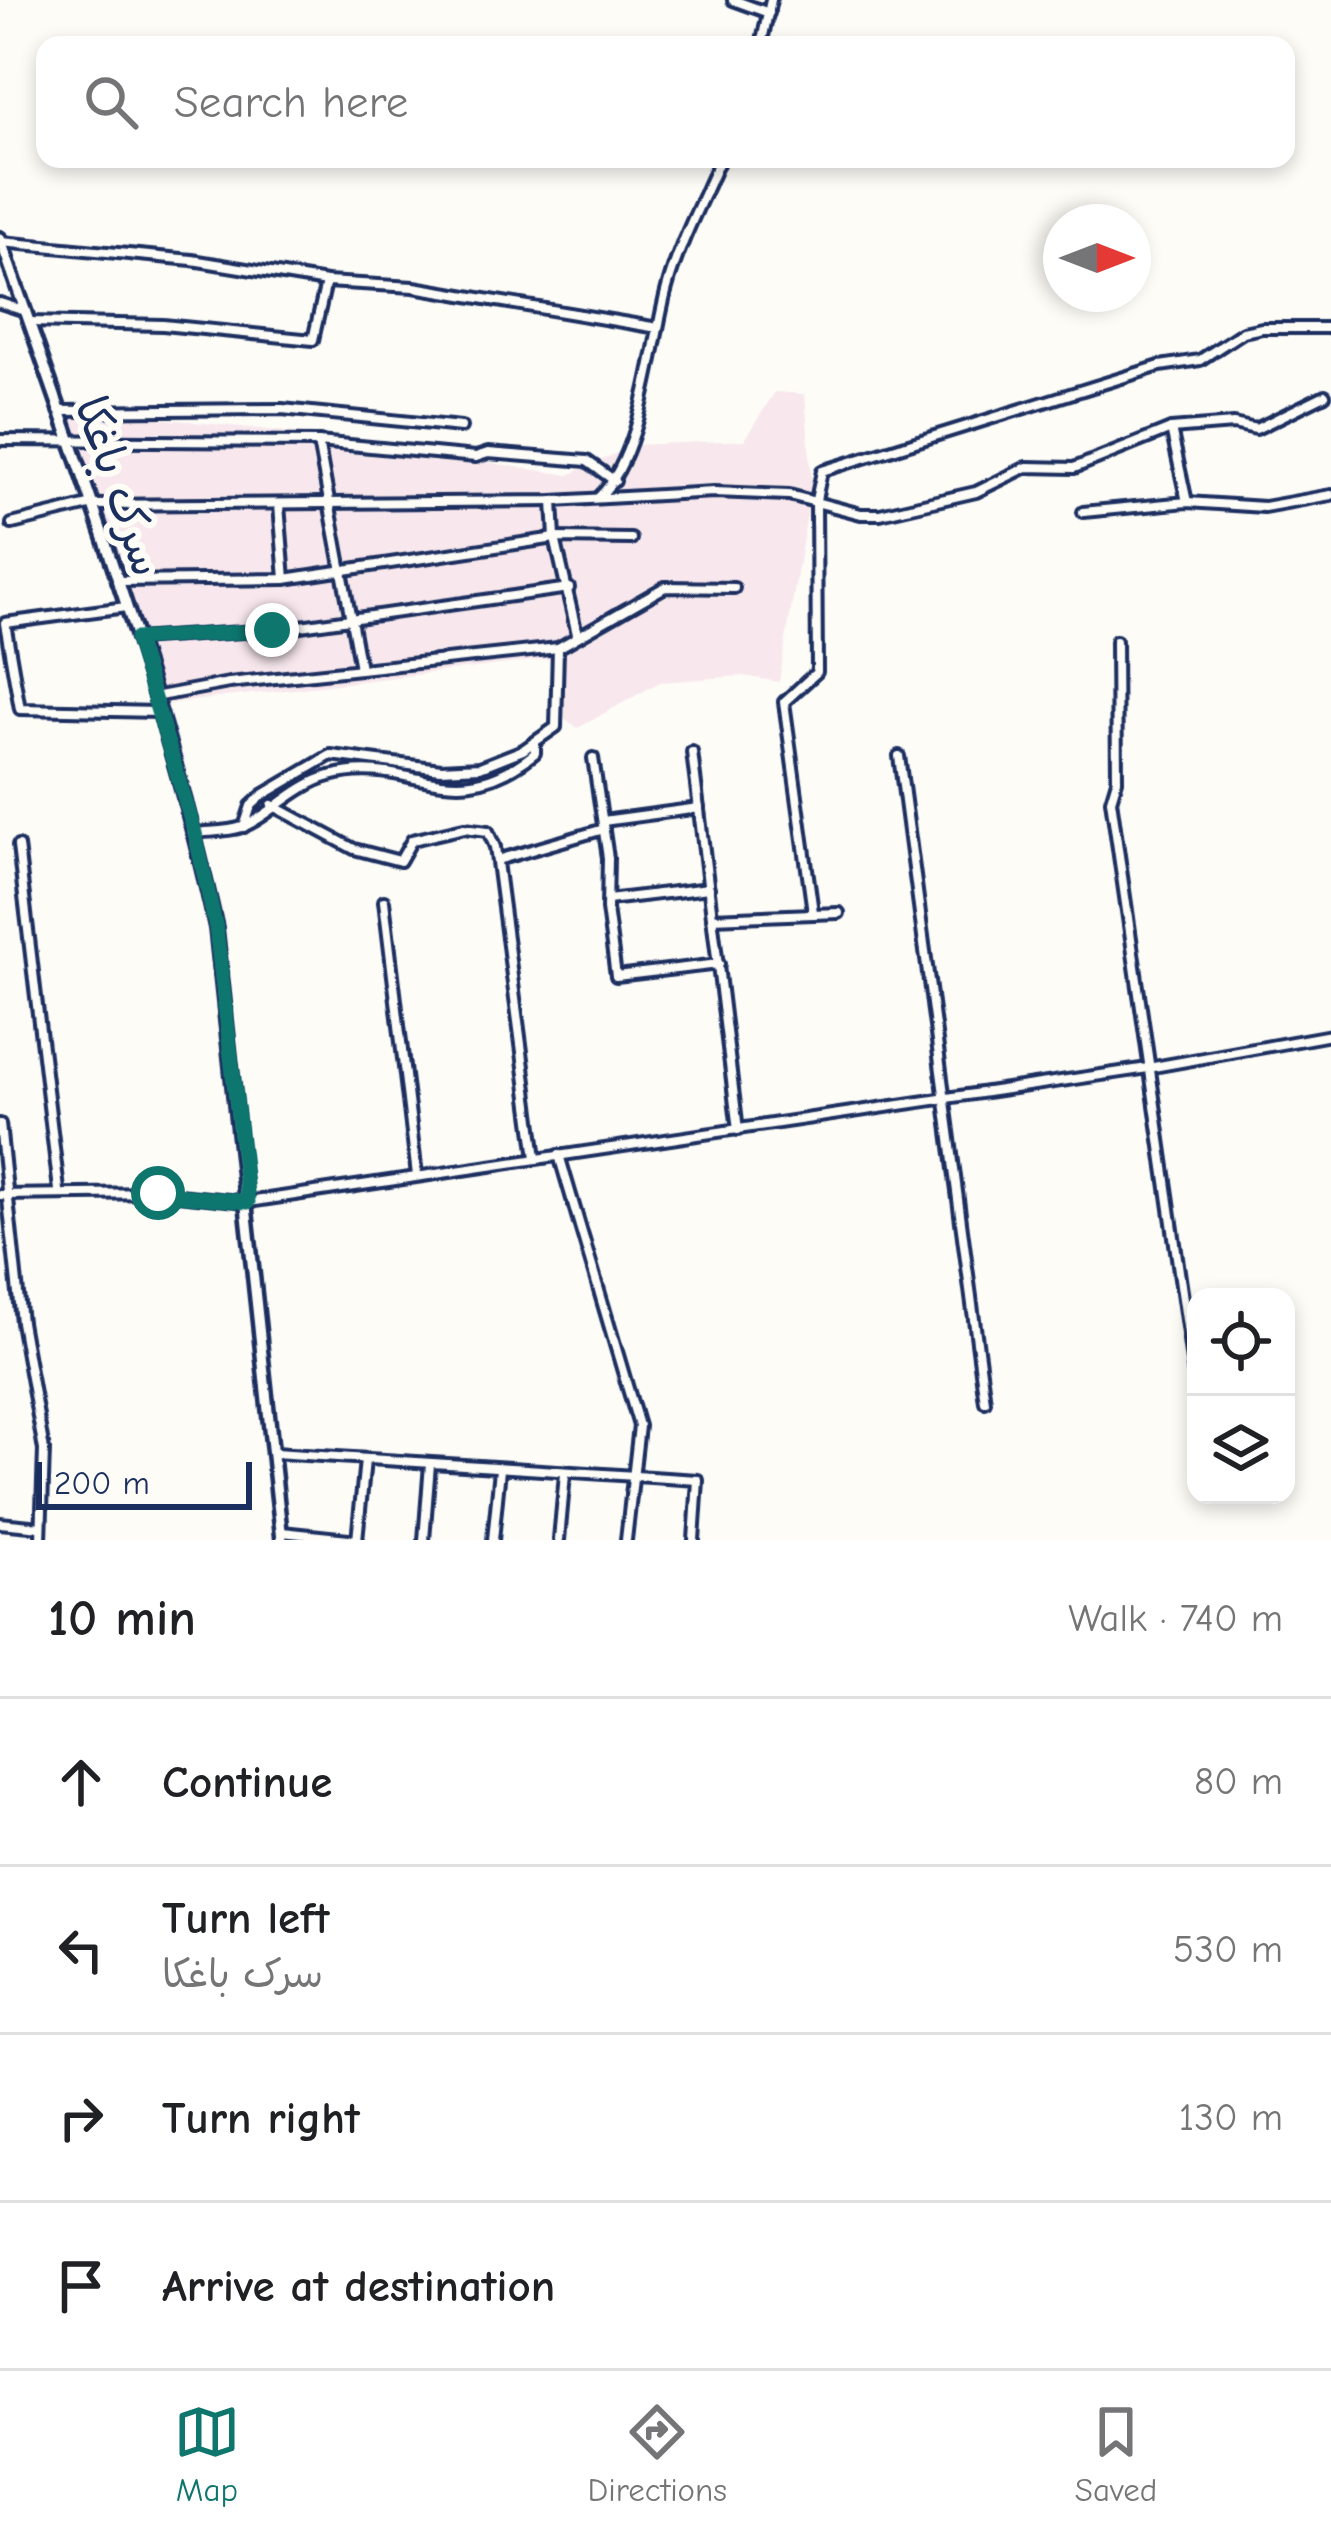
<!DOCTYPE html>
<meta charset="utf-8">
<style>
body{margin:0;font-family:"Comic Neue","Playpen Sans Arabic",sans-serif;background:#f2f2f2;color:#202124}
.controls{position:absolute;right:36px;bottom:36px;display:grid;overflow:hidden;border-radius:24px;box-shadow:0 6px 18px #0003}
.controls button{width:108px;height:108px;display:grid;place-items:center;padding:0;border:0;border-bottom:3px solid #e0e0e0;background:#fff;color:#202124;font:60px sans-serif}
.compass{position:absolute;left:1043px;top:204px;width:108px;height:108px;border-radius:50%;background:#fff;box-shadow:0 6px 18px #0003;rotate:90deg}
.scale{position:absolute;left:36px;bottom:30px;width:216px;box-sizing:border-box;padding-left:12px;border:6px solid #1b2f5e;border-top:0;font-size:33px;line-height:42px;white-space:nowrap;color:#1b2f5e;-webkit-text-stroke:9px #fdfcf7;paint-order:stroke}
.stop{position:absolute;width:36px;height:36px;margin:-27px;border:9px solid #0f766e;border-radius:50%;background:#fff}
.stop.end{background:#0f766e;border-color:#fff;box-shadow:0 3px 12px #0008}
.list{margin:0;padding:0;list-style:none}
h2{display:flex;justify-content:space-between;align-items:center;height:156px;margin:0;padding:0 48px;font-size:51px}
h2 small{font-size:39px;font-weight:400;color:#757577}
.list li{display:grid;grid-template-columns:78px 1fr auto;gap:36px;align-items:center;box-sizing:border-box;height:168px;padding:0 48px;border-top:3px solid #e0e0e0}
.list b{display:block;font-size:45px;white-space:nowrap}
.list p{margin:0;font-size:39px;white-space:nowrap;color:#757577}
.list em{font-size:39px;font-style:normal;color:#757577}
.icon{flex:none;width:66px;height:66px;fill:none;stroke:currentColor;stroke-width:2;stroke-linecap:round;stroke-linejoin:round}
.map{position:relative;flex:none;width:1331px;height:1540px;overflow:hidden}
.search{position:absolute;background:#fff;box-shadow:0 6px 18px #0003;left:36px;right:36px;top:36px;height:132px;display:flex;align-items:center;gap:30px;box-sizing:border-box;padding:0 42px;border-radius:24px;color:#757577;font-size:45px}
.sheet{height:828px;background:#fff}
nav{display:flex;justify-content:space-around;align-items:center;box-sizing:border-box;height:168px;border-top:3px solid #e0e0e0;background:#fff;font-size:33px;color:#757577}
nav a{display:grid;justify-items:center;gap:6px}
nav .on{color:#0f766e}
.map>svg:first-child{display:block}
.built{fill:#f8e8ed}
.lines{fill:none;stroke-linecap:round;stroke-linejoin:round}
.minor-casing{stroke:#1b2f5e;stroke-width:16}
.tertiary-casing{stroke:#1b2f5e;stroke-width:18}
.minor{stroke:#fdfcf7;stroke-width:8}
.tertiary{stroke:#fdfcf7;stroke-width:9}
.route{stroke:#0f766e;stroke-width:15}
.labels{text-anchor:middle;stroke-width:12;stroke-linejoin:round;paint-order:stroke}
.street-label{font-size:45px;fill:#1b2f5e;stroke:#fdfcf7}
</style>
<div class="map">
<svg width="1331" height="1540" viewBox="0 0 1331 1540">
<rect width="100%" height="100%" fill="#fdfcf7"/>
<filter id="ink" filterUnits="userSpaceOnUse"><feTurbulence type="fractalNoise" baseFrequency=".00833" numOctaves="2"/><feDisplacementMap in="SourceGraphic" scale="24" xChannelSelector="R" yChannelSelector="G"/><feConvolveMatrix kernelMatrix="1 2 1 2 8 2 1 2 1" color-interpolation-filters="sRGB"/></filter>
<g filter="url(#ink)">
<path class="built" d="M775,392L805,394L812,484L779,682L743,676L660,682L578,728L564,718L550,659L166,704L71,416H139L314,435L569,475L634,445L744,440Z"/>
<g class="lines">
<g class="minor-casing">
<g id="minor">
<path d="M733,0L769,13"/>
<path d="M761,45L771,0"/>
<path d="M1,242L192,260L326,282L414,287L658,328"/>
<path d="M0,303L25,311"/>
<path d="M29,322L163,325L313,340L326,282"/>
<path d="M59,411L282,409L461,427"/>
<path d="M1171,429L1187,502"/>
<path d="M0,440L318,442L476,457L488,453L587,461L615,481"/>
<path d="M318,442L360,668"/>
<path d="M599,497C643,455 651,347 667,288C679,244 702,201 720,159"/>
<path d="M553,501L555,538L577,634"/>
<path d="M279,505L285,579"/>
<path d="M1083,512L1187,502L1264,507L1331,495"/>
<path d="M12,524L89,505L553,501L714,492L789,495L861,514H880L976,492L1027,467L1074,468L1171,429L1233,424L1256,429L1325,395"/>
<path d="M117,581L285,579L555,538L631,539"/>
<path d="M126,607L5,623L20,709L159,712"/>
<path d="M136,639L272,630L569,588"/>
<path d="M1116,641L1117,780L1111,800L1196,1389"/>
<path d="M154,697L229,683L558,648L665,587L734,588"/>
<path d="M692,752L738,1130"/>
<path d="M899,756L985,1402"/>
<path d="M593,758L608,858L607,909L616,976L719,964"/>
<path d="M272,805L354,849L400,861L412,840L464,828L488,831L495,847L536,1158"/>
<path d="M603,821L699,808"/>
<path d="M244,827L251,806L263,795L331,755L441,769L480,767L523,750L556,727L558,648"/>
<path d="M195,833C209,831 228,832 242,827C266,819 297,784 330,776C410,754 452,820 535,753V743"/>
<path d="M18,846L59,1190"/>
<path d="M497,860L604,829"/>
<path d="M608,900L709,888"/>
<path d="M384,901L417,1175"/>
<path d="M813,912L784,702L817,672L816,500L822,471L1160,366L1200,360L1243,332L1262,328H1331"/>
<path d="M712,918L839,913"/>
<path d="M0,1124L21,1322L44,1450L41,1540"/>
<path d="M559,1155L639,1426L626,1540"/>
<path d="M0,1195L158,1193L248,1202L1148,1068L1331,1035"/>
<path d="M274,1453L698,1480L694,1540"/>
<path d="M0,1523L41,1527"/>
<path d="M282,1532L358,1540"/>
<path d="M357,1540L365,1460"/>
<path d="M424,1540L430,1464"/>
<path d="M493,1540L500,1469"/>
<path d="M559,1540L565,1474"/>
</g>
</g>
<g class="tertiary-casing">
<path id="tertiary" d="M0,238C78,465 165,693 216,928L282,1540"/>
</g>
<use href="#minor" class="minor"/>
<use href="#tertiary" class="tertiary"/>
</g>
</g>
<g class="lines" filter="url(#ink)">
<path class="route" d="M158,1193L248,1202L216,928L195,833L136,639L272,630"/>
</g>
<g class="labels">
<g class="street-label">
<text transform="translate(120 486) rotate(71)" y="16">سرک باغکا</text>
</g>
</g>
</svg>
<div class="controls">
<button><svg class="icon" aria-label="locate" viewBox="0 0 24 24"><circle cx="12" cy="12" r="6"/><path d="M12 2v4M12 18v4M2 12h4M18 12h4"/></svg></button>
<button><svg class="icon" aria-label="layers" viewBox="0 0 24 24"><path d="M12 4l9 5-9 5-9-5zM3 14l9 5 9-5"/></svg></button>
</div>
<svg class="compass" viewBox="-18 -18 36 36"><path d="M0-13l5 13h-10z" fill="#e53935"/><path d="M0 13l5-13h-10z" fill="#757577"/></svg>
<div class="scale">200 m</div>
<div class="stop" style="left:158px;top:1193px"></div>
<div class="stop end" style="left:272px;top:630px"></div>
<div class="search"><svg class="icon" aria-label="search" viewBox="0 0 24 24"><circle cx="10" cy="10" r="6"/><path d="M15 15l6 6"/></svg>Search here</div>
</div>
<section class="sheet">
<h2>10 min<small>Walk · 740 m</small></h2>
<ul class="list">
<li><svg class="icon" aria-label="ahead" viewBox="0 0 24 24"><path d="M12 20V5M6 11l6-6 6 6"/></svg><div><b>Continue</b></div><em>80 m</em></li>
<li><svg class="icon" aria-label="left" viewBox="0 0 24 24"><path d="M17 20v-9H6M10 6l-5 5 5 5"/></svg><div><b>Turn left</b><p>سرک باغکا</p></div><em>530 m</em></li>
<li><svg class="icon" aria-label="right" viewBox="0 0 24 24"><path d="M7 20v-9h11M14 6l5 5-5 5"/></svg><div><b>Turn right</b></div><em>130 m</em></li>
<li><svg class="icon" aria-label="arrive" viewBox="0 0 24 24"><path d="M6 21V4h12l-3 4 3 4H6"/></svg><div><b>Arrive at destination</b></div></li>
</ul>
</section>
<nav>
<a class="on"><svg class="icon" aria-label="map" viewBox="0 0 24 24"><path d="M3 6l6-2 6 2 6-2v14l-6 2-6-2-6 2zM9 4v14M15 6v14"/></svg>Map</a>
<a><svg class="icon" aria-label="directions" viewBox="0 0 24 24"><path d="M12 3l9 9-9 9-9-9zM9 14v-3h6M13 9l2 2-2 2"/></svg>Directions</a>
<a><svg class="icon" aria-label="saved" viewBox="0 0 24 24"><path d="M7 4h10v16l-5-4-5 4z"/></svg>Saved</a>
</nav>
